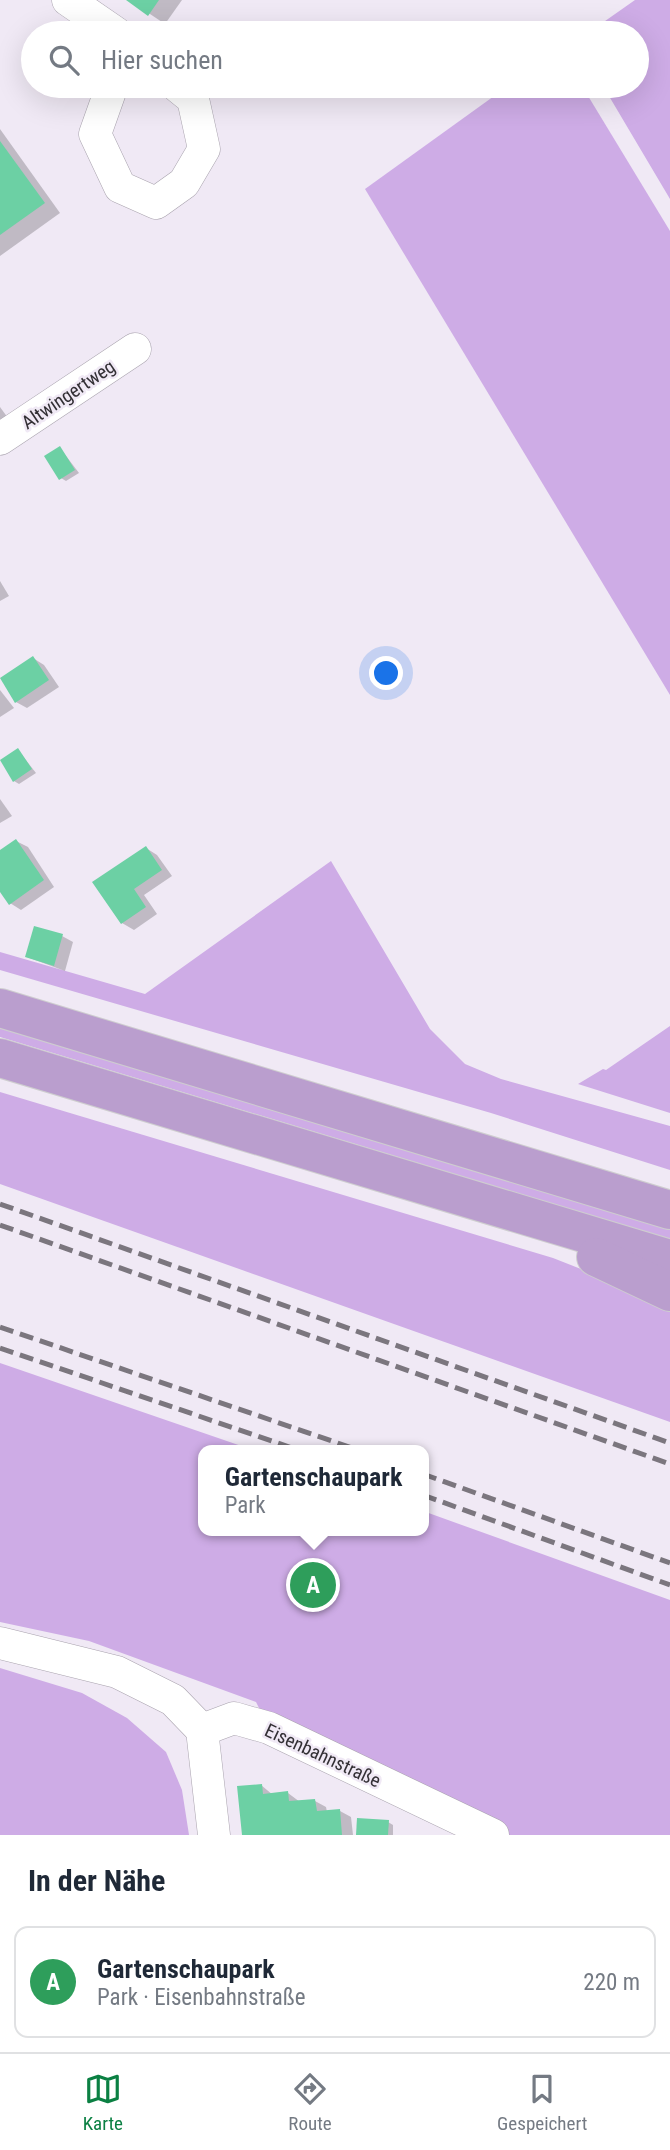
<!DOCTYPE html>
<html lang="de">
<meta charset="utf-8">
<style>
body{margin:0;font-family:"Roboto Condensed",sans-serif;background:#f6f6f7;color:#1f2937}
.you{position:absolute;left:387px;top:674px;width:24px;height:24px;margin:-18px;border:5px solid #fff;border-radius:50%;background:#1a73e8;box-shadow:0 0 0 10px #1a73e833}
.badge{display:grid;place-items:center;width:46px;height:46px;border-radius:50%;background:#0b8043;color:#fff;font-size:23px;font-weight:700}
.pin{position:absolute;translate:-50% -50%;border:4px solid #fff;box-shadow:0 2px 7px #0006}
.popup{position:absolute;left:198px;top:1445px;width:231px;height:91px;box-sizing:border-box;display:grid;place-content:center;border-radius:14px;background:#fff;filter:drop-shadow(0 2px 5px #0005);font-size:23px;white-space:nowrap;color:#747a83}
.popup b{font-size:26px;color:#1f2937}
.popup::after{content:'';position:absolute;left:50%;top:100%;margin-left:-14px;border:14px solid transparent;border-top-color:#fff}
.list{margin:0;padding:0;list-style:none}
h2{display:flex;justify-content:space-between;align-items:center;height:91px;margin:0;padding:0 28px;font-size:30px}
h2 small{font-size:23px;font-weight:400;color:#747a83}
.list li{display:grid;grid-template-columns:46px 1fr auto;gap:21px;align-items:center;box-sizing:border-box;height:112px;margin:0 14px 14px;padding:0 14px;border:2px solid #e0e1e3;border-radius:14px}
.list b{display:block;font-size:26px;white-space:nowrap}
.list p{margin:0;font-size:23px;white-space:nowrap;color:#747a83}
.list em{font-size:23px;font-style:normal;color:#747a83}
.icon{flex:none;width:38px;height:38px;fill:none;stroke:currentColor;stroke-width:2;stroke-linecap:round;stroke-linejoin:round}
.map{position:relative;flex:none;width:670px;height:1835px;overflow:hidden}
.search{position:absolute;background:#fff;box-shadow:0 7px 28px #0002;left:21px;right:21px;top:21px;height:77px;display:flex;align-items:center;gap:18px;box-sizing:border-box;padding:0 24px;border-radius:38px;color:#747a83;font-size:26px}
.sheet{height:217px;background:#fff}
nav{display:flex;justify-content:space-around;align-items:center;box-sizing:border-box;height:98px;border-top:2px solid #e0e1e3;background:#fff;font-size:19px;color:#747a83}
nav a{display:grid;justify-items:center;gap:4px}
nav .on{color:#0b8043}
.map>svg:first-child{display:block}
.green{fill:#ceace6}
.shadow{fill:#0003}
.building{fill:#6cd0a4}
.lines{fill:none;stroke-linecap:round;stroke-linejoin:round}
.minor-casing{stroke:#a9a3ae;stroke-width:33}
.trunk-casing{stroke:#cecdcf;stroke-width:40}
.minor{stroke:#fff;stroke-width:32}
.trunk{stroke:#ba9ece;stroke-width:38}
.rail{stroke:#7b767e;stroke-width:5;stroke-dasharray:14 7;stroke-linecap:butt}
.labels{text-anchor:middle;stroke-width:5;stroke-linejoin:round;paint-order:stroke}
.street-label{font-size:19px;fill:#333035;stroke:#f0e9f5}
</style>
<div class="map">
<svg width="670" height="1835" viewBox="0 0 670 1835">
<rect width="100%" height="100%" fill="#f0e9f5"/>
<g class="green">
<path d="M635,0H670V199L603,86H637V33H588Z"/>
<path d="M508,86H582L670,231V695L365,189Z"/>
<path d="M331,861L430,1029L465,1064L501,1079L670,1126V1170L491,1113L0,970V952L145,994Z"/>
<path d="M0,1024L670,1227V1239L0,1037Z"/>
<path d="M670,1026V1113L578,1084L603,1069L606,1070Z"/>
<path d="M0,1092L553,1258L670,1304V1422L0,1184Z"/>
<path d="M0,1363L253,1450H203V1531H423V1511L670,1600V1835H507L269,1728L256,1702L89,1641L0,1622Z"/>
<path d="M0,1668L82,1693L127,1718L166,1752L182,1790L189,1835H0Z"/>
</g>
<g class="shadow">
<path d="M129,0H182L165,24Z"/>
<path d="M0,129L60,213L0,256Z"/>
<path d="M0,407L8,418L0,424Z"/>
<path d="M60,448L79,473L66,481L61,478Z"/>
<path d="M0,581L9,596L0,601Z"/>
<path d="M33,658L44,665L59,687L27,708L16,702Z"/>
<path d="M0,690L14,708L0,717Z"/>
<path d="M18,750L36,773L19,784L14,781Z"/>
<path d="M0,799L12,816L0,823Z"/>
<path d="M16,841L28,847L54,887L21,910L10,903L0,889V852Z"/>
<path d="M146,848L157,855L172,876L144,895L157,914L134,930L122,923Z"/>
<path d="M62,936L73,942L65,971L27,957Z"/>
<path d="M261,1785L273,1795L288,1793L300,1802L315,1801L326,1807L327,1812L340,1811L351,1817L353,1835H246Z"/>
<path d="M388,1822L393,1825V1835H358Z"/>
</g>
<g class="building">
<path d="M126,0H159L148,16Z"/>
<path d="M0,141L45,203L0,235Z"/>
<path d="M60,446L75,470L59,480L44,456Z"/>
<path d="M33,656L49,680L15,703L0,678Z"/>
<path d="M18,748L32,769L13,782L0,760Z"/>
<path d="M16,839L44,880L9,905L0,892V850Z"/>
<path d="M146,846L162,870L134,889L146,907L121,924L92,882Z"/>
<path d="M34,926L63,934L54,966L25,957Z"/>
<path d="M262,1784L263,1794L288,1791L289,1801L315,1799L317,1811L340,1809L342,1835H242L237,1786Z"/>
<path d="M357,1818L389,1820L388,1835H356Z"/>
</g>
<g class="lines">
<g class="minor-casing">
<g id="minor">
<path d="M68,0L116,33"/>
<path d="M112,86L95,134L120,187L156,203L184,183L204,149L193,99L177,86"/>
<path d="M0,439L135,349"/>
<path d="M0,1643L117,1672L173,1700L202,1730"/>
<path d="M202,1730L234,1718L269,1728L493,1835"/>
<path d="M202,1730L214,1835"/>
</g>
</g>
<g class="trunk-casing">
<g id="trunk">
<path d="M0,1008L670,1210"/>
<path d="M0,1058L670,1259"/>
<path d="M596,1257L670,1292"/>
</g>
</g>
<use href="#minor" class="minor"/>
<use href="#trunk" class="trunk"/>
<g class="rail">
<path d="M0,1204L670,1443"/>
<path d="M0,1225L670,1464"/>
<path d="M0,1327L358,1450"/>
<path d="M0,1348L298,1450"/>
<path d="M423,1474L670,1563"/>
<path d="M423,1495L670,1585"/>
</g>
</g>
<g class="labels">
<g class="street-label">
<text transform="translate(68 394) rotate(-34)" y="7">Altwingertweg</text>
<text transform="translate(323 1755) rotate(25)" y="7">Eisenbahnstraße</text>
</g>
</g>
</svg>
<div class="you"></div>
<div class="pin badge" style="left:313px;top:1585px;background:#2e9e5b">A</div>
<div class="popup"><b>Gartenschaupark</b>Park</div>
<div class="search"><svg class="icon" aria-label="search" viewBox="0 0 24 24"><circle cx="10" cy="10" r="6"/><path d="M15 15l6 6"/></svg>Hier suchen</div>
</div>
<section class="sheet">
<h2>In der Nähe<small></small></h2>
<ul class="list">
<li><span class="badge" style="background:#2e9e5b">A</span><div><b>Gartenschaupark</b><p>Park · Eisenbahnstraße</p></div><em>220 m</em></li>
</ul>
</section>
<nav>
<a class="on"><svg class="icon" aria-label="map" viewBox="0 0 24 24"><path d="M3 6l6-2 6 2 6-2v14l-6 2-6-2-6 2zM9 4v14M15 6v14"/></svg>Karte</a>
<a><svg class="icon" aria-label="directions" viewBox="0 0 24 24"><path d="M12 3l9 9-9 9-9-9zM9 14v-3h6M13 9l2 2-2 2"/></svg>Route</a>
<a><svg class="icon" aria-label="saved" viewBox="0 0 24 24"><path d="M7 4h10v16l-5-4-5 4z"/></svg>Gespeichert</a>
</nav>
